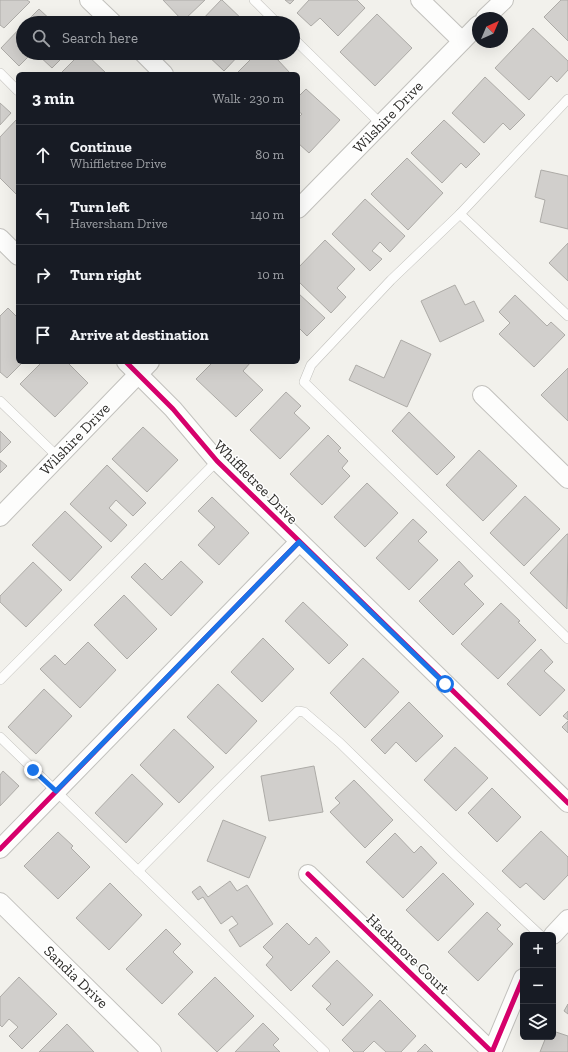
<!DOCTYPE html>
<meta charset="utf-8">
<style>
body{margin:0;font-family:"Zilla Slab",serif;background:#242831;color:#f1f3f6}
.controls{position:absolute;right:12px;bottom:12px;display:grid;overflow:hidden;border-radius:6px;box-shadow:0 4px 16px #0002}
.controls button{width:36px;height:36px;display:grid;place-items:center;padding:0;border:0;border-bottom:1px solid #363941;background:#171b24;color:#f1f3f6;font:20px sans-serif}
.compass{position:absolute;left:472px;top:12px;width:36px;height:36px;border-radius:50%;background:#171b24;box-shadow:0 4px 16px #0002;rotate:44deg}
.stop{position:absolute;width:12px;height:12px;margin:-9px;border:3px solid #1a73e8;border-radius:50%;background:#fff}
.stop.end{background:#1a73e8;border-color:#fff;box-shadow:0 1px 4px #0008}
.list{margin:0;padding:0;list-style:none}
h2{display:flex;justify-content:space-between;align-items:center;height:52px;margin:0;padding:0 16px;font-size:17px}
h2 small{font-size:13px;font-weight:400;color:#9ea1a6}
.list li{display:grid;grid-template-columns:26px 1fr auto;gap:12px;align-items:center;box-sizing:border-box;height:60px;padding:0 16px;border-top:1px solid #363941}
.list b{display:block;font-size:15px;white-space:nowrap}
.list p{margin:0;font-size:13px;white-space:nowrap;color:#9ea1a6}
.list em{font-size:13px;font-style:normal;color:#9ea1a6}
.icon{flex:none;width:22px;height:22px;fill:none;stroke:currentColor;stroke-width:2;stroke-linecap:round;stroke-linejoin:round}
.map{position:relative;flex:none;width:568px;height:1052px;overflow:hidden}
.search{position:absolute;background:#171b24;box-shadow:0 4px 16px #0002;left:16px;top:16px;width:284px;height:44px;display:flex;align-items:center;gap:10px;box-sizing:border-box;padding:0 14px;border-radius:22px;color:#9ea1a6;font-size:15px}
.panel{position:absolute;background:#171b24;box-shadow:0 4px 16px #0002;left:16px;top:72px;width:284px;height:292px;border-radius:6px}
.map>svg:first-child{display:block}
.building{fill:#d1cfcc;stroke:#adaba7}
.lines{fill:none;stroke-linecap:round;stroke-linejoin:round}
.service-casing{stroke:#c2c1bd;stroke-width:10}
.minor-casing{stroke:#c2c1bd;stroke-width:20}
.service{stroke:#fdfdfc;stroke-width:9}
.minor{stroke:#fdfdfc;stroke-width:18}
.cycleway-casing{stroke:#fff;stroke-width:8}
.cycleway{stroke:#d6006c;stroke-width:5}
.route{stroke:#1a73e8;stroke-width:5}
.labels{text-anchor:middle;stroke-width:3;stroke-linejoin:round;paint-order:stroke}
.street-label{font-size:15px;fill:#2c2b28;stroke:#fff}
</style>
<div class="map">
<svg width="568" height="1052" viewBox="0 0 568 1052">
<rect width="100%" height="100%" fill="#f2f1ec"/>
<g class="building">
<path d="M0,0H27L30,2L4,28L0,25Z"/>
<path d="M163,0H205L183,21Z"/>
<path d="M221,0H222L246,23H199Z"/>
<path d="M285,0H294L290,4Z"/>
<path d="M309,0H357L365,8L338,36L320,18L311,26L297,13Z"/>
<path d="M561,0H568V41L544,17Z"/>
<path d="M39,9L54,23H25Z"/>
<path d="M377,14L412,48L375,86L340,52Z"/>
<path d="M23,25V53H32L19,66L1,48Z"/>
<path d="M533,28L568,61V70L557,82L551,76L529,100L495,68Z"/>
<path d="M36,53H67L52,68Z"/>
<path d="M81,53H85L107,74H60Z"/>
<path d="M205,53H241L224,71Z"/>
<path d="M257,53H278L280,55L276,58L291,74H236Z"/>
<path d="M485,77L525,115L510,130L503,123L484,143L452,113Z"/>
<path d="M306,89L340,120L309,153L298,143V118L302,114L298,111V97Z"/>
<path d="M0,103L11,113L0,125Z"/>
<path d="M17,119L18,192L16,194L0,178V137Z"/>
<path d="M444,120L480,154L466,168L461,163L442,183L411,153Z"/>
<path d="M407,158L443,193L408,230L371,194Z"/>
<path d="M541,170L568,176V229L540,222L545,200L535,197Z"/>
<path d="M365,199L405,236L390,252L380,242L372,251L382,259L370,271L332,234Z"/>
<path d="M325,240L355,269L337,288L346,297L331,313L298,281V268Z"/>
<path d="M568,243V281L549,263Z"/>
<path d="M455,285L465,305L474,301L484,321L440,342L421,301Z"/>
<path d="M298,293L325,318L307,336L298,327Z"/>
<path d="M515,295L547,326L551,322L565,335L534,367L499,334L510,323L499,312Z"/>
<path d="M8,308L18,318V362H23L7,378L0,372V316Z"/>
<path d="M401,340L431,354L407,407L349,380L356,365L384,378Z"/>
<path d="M42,362H67L88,383L55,417L20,384Z"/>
<path d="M213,362H251L243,371L263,390L236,417L196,379Z"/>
<path d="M568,368V421L541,395Z"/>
<path d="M286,392L301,406L294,413L310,428L280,459L250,430Z"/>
<path d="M409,412L455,457L437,475L392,431Z"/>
<path d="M143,427L178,460L147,492L112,459Z"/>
<path d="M0,431L11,442L0,453Z"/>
<path d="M328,435L341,448L338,451L348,461L342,468L350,476L322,505L290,474Z"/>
<path d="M479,450L517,486L483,521L446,485Z"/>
<path d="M0,460L7,466L0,473Z"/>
<path d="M107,465L146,503L133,516L116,500L109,508L127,525L111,542L70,504Z"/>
<path d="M367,483L398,513L365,547L334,517Z"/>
<path d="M525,496L560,529L524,566L490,533Z"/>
<path d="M212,497L249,533L219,565L198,545L215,527L198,511Z"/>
<path d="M65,511L102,547L70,581L32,545Z"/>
<path d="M413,519L427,532L418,541L438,560L409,590L376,558Z"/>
<path d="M567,534H568L567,609L530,573Z"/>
<path d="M181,561L203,582L171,616L131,577L145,563L162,580Z"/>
<path d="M459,561L473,576L464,584L484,604L453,635L419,601Z"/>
<path d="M33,562L62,590L26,627L0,602V596Z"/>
<path d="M124,595L157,629L127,659L94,625Z"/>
<path d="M303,602L348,645L329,664L285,621Z"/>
<path d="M501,603L520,621L518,622L536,640L498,679L461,644Z"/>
<path d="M263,638L294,669L262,702L231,672Z"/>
<path d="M88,642L116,670L80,708L40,669L55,655L65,665Z"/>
<path d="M541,649L553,662L544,671L565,690L540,716L507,684Z"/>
<path d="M363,658L399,692L365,728L330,693Z"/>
<path d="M218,684L257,721L226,754L187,717Z"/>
<path d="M44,689L72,716L36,754L8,727Z"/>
<path d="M409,702L443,736L416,762L396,742L385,754L371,740Z"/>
<path d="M568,711V720L563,716Z"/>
<path d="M568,721V733L562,727Z"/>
<path d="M174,729L214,767L179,803L140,765Z"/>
<path d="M455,747L488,778L456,811L424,780Z"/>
<path d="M314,766L323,812L269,821L261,776Z"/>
<path d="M3,771L19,786L0,806V775Z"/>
<path d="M132,774L163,804L126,843L95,813Z"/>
<path d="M354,780L393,820L365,848L330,812L340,803L335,798Z"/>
<path d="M492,788L521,817L497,842L468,813Z"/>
<path d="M223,820L266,837L249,878L207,861Z"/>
<path d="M541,831L568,857V875L544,900L526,883L520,888L502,871Z"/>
<path d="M58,832L73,846L71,848L90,867L58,899L24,866Z"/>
<path d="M395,833L414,853L421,846L437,863L403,898L366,862Z"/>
<path d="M443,873L474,904L438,941L406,910Z"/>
<path d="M230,881L237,891L247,885L273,924L240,947L229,930L238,924L232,916L221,924L203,897L198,900L192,892L200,886L208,897Z"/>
<path d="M110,883L142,915L109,950L76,918Z"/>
<path d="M487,912L501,925L497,929L513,944L478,981L448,952Z"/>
<path d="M287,923L309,945L316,937L330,952L291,991L266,965L273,957L263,947Z"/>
<path d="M166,929L181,944L173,952L193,972L162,1004L126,969Z"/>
<path d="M337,960L373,995L343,1026L326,1009L331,1004L312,986Z"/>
<path d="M19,977L57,1014L22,1049L9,1036L18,1027L9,1019L2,1027L0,1025V997Z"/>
<path d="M215,977L254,1016L217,1052L178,1014Z"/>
<path d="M380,1000L416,1036L401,1052H386L374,1041L363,1052H354L342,1040Z"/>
<path d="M568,1004V1014L564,1011Z"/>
<path d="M263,1023L279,1039L273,1045L280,1052H235Z"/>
<path d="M67,1024L94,1052H39Z"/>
<path d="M553,1031L568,1036V1052H540L546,1037H553Z"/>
<path d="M425,1044L433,1052H417Z"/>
</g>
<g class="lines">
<g class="service-casing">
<g id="service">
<path d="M254,0L277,23"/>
<path d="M293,38L381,124"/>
<path d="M0,73L18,91"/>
<path d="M568,99L460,214L568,316"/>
<path d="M460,214L391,280L311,365L304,382L568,639"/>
<path d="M0,401L58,457"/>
<path d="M0,680L217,461"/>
<path d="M0,737L325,1052"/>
<path d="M138,871L217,791L298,711L304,712L340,743L454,854L540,935"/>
</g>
</g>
<g class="minor-casing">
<g id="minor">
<path d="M89,0L113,23"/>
<path d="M420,0L462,41"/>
<path d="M485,18L504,0"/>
<path d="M143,53L164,74"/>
<path d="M298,209L478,25"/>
<path d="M0,238L18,256"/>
<path d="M126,362L173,409L217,461L568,803"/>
<path d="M482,395L568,479"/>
<path d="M0,517L150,362"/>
<path d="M0,849L299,542"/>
<path d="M308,874L492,1052L523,978"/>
<path d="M0,902L152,1052"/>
<path d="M553,935L568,919"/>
</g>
</g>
<use href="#service" class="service"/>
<use href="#minor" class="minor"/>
<g class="cycleway-casing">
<g id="cycleway">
<path d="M126,362L173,409L217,461L568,803"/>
<path d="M0,849L299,542"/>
<path d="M308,874L492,1052L523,978"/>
</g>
</g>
<use href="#cycleway" class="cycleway"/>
</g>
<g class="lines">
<path class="route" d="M33,770L56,791L299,542L445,684"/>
</g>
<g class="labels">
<g class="street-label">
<text transform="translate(388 117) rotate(-46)" y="5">Wilshire Drive</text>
<text transform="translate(75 439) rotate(-46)" y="5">Wilshire Drive</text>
<text transform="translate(256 482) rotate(45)" y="5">Whiffletree Drive</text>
<text transform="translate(408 954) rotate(44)" y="5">Hackmore Court</text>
<text transform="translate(76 977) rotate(44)" y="5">Sandia Drive</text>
</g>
</g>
</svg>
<div class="controls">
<button>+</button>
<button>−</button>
<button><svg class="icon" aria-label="layers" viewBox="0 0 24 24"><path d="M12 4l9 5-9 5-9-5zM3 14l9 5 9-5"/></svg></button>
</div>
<svg class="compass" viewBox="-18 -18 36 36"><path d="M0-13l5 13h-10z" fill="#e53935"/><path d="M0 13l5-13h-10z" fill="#9ea1a6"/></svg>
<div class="stop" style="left:445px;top:684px"></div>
<div class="stop end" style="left:33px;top:770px"></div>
<div class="search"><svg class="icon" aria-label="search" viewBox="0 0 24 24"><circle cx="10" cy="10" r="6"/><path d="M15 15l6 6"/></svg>Search here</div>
<section class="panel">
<h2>3 min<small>Walk · 230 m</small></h2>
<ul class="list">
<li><svg class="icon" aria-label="ahead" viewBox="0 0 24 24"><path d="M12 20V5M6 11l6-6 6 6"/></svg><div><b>Continue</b><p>Whiffletree Drive</p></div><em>80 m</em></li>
<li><svg class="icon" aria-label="left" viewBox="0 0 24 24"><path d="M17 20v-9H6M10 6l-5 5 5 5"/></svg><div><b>Turn left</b><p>Haversham Drive</p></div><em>140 m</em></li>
<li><svg class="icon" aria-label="right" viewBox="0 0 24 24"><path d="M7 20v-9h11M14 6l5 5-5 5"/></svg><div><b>Turn right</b></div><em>10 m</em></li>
<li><svg class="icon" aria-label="arrive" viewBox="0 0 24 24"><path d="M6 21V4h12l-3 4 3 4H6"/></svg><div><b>Arrive at destination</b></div></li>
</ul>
</section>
</div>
